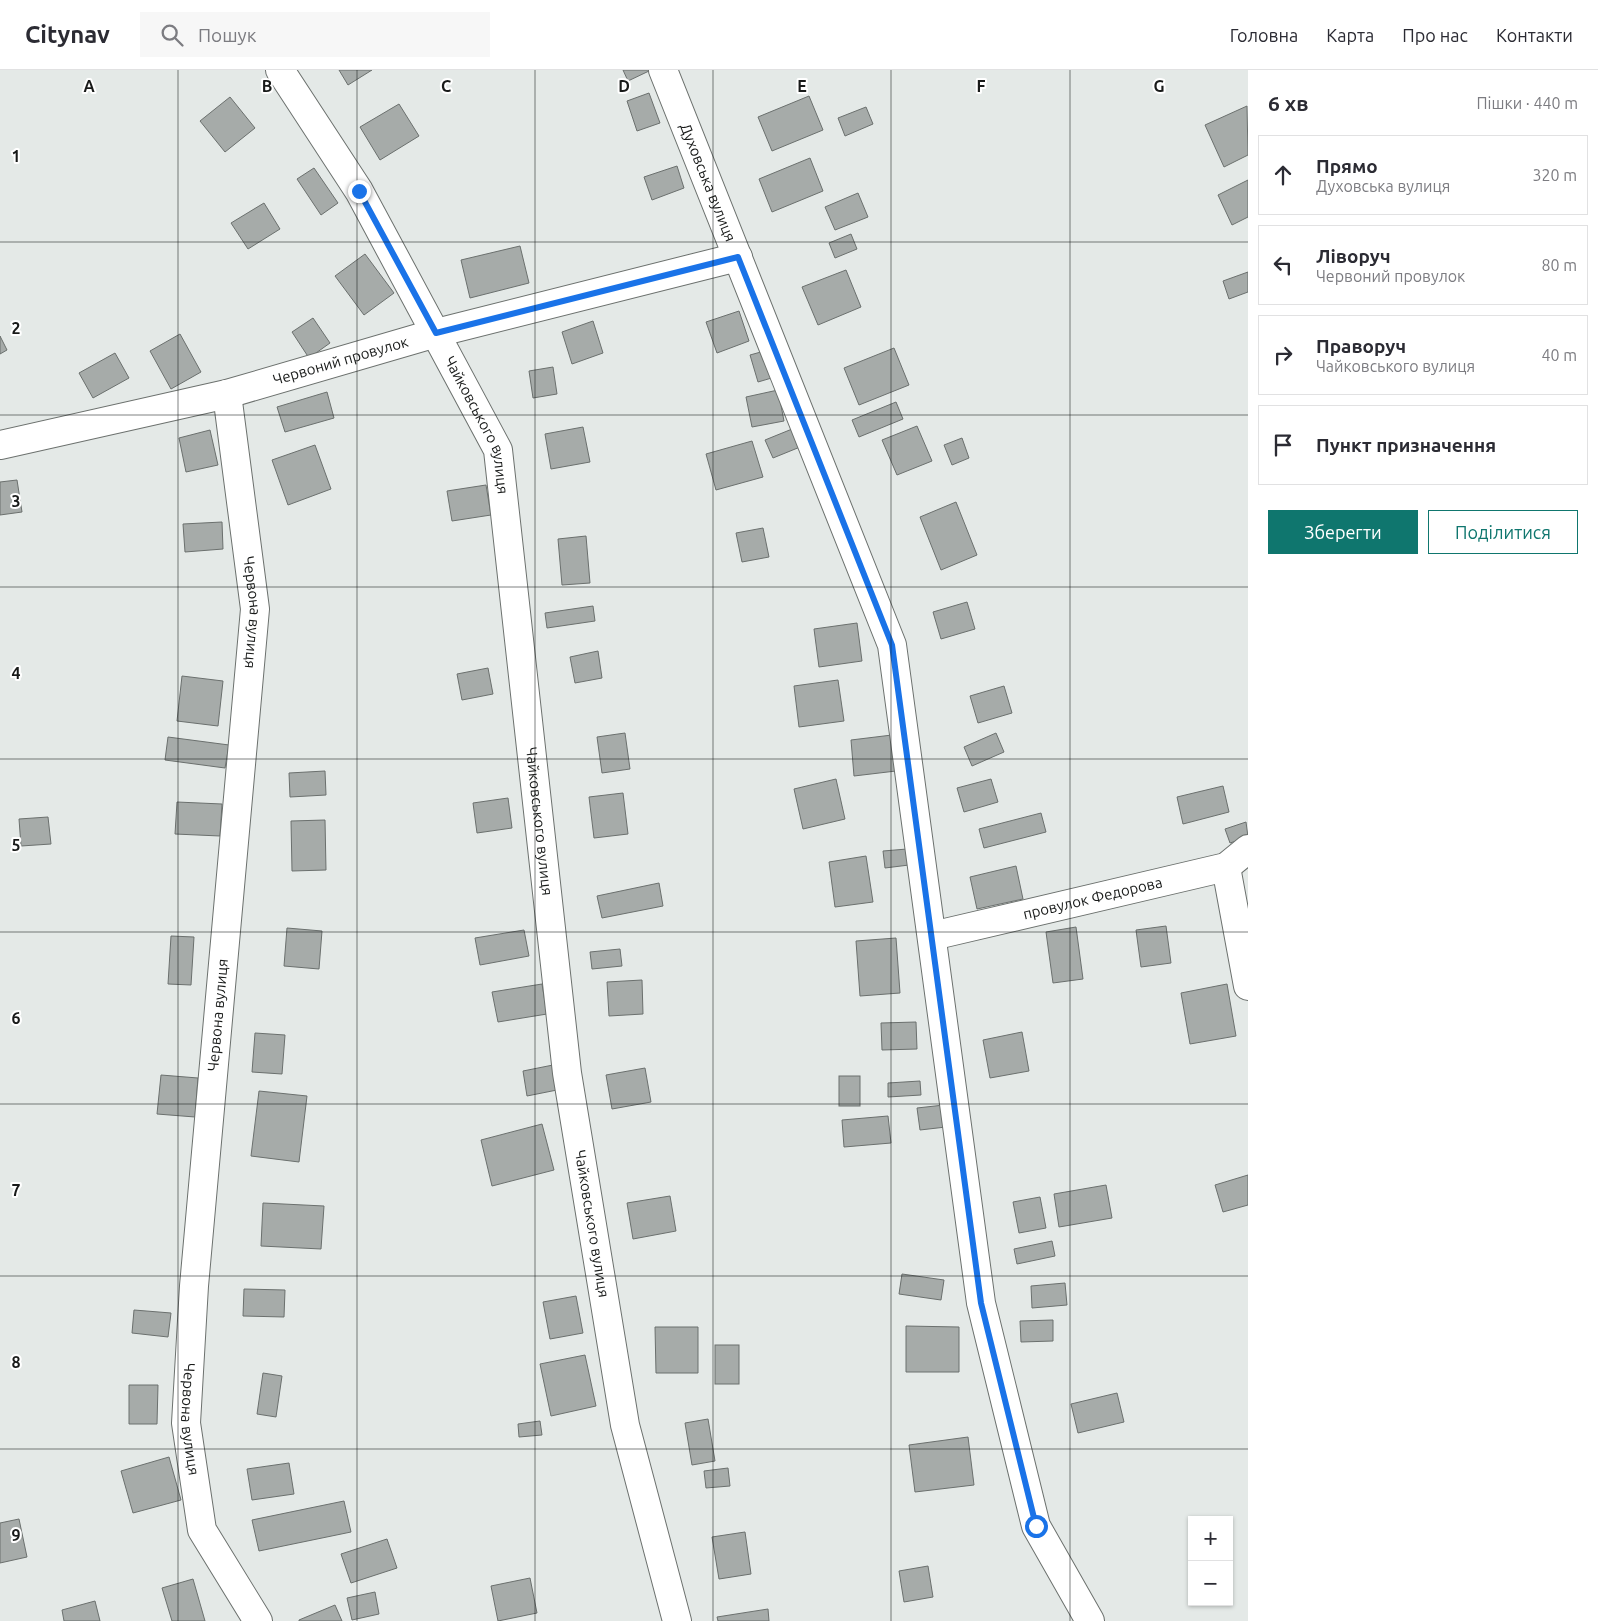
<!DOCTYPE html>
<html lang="uk">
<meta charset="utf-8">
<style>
body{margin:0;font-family:Ubuntu,sans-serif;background:#f7f7f7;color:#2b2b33}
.controls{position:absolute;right:15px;bottom:15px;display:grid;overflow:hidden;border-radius:0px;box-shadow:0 1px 4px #0004}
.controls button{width:45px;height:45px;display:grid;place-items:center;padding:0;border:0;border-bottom:1px solid #e1e1e2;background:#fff;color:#2b2b33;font:25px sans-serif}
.stop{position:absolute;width:15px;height:15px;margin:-11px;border:4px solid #1a73e8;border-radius:50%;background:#fff}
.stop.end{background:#1a73e8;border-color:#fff;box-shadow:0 1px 5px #0008}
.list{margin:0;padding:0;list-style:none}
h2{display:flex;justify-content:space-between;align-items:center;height:65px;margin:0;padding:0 20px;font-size:21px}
h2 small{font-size:16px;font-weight:400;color:#7c7c81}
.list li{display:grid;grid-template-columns:32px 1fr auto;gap:15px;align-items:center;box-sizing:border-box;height:80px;margin:0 10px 10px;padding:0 10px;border:1px solid #e1e1e2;border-radius:0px}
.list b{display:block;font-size:19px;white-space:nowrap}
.list p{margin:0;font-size:16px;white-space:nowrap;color:#7c7c81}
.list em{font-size:16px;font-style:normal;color:#7c7c81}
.actions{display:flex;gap:10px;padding:15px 20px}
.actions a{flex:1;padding:11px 0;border:1px solid #0f766e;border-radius:0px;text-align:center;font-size:18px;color:#0f766e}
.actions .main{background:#0f766e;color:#fff}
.icon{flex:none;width:28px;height:28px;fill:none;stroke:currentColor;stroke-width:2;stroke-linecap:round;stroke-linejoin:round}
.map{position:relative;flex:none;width:1248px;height:1551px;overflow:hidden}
header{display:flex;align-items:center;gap:30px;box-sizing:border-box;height:70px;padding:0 25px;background:#fff;border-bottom:1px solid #e1e1e2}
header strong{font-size:24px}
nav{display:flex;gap:28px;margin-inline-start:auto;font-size:18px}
.search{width:350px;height:45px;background:#f7f7f7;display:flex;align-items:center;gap:12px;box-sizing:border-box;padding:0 18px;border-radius:0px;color:#7c7c81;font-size:19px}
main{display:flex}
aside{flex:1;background:#fff}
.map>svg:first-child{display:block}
.building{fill:#a6aba9;stroke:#6b706e}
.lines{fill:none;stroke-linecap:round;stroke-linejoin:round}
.minor-casing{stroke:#6c716e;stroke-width:30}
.minor{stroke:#fff;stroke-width:28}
.route{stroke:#1a73e8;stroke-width:6}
.grid{fill:none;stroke:#181a19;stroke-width:1;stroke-opacity:0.55}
.labels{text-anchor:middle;stroke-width:4;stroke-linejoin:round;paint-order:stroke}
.street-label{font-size:15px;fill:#181a19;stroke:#fff}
.grid-label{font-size:16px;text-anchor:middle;font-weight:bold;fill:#181a19;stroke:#fff;stroke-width:4;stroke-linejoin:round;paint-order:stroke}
</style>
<header>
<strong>Citynav</strong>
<div class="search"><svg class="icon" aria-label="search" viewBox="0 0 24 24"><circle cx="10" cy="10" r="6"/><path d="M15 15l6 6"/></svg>Пошук</div>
<nav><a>Головна</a><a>Карта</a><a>Про нас</a><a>Контакти</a></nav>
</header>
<main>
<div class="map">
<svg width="1248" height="1551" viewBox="0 0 1248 1551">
<rect width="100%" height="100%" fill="#e4e9e7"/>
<g class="building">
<path d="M339,0H372L348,15Z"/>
<path d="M623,0H649V1L628,11Z"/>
<path d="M649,23L660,53L637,61L627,31Z"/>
<path d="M809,26L823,60L772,81L758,47Z"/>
<path d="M230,27L255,58L225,82L200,51Z"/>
<path d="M399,34L419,66L380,90L360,57Z"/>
<path d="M1247,36L1248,85L1224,97L1205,55Z"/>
<path d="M866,37L873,54L845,66L838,48Z"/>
<path d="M810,88L823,121L772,142L759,109Z"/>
<path d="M677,96L684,118L652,130L644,107Z"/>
<path d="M314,98L338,133L321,145L297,109Z"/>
<path d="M1248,110V147L1232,155L1218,125Z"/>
<path d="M858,123L868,147L835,160L825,137Z"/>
<path d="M264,133L280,159L248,179L231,153Z"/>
<path d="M851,164L857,179L835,188L829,173Z"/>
<path d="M520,176L529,213L470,228L461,190Z"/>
<path d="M365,184L394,223L364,245L335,206Z"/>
<path d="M846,200L861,237L818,255L802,217Z"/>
<path d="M1248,202V222L1229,229L1223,211Z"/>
<path d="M739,241L749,271L717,283L706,252Z"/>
<path d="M313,248L330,273L309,288L292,262Z"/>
<path d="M593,251L603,283L572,294L562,262Z"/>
<path d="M180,264L201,302L171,319L150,281Z"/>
<path d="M0,266L7,280L0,284Z"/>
<path d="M894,278L909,315L859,335L844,298Z"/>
<path d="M768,280L775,307L758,312L750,285Z"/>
<path d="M115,283L129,308L93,328L79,303Z"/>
<path d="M553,297L557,324L533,328L529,301Z"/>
<path d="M778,320L784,351L752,357L746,327Z"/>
<path d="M327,322L334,348L285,362L277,337Z"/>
<path d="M896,332L903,349L859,367L852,350Z"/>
<path d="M917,356L932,391L897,405L882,370Z"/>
<path d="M583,357L590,392L551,399L545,364Z"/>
<path d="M797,357L805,375L773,388L765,370Z"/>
<path d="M210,360L218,395L186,402L179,368Z"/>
<path d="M962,368L969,388L952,395L944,375Z"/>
<path d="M752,371L763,407L716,420L706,384Z"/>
<path d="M315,375L331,419L288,435L272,390Z"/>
<path d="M17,410L22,442L0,445V412Z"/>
<path d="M486,415L491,445L452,451L447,421Z"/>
<path d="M956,432L977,485L941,500L920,447Z"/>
<path d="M222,452L223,479L185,482L183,454Z"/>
<path d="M763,458L769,487L742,492L736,463Z"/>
<path d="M586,466L590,513L562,515L558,469Z"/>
<path d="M967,532L975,559L941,569L933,542Z"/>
<path d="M593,536L595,551L547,558L545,543Z"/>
<path d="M857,553L862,591L819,597L814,559Z"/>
<path d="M598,581L602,608L575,613L570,587Z"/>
<path d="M488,598L493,624L462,630L457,604Z"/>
<path d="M182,606L223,611L218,656L177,651Z"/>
<path d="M838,610L844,651L799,657L794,616Z"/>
<path d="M1004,616L1012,643L978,653L970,626Z"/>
<path d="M625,663L630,699L602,703L597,667Z"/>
<path d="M996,663L1004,682L972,696L964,677Z"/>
<path d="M892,665L896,701L854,706L851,670Z"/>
<path d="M168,667L229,675L225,698L165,690Z"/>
<path d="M325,701L326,725L290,727L289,703Z"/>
<path d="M836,709L845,749L803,759L794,719Z"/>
<path d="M991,709L998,732L964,742L957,718Z"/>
<path d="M1223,716L1229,742L1183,754L1177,727Z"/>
<path d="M623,723L628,764L594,768L589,727Z"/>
<path d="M508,728L512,758L477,763L473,733Z"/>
<path d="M177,732L222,734L220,766L175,764Z"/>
<path d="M1041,743L1046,762L984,778L979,759Z"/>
<path d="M48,747L51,774L21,776L19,749Z"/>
<path d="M325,750L326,800L292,801L291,751Z"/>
<path d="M1246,752L1248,767L1230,773L1225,759Z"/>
<path d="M907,779L909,795L885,798L883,781Z"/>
<path d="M866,786L873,832L835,837L829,792Z"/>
<path d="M1016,796L1023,829L977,839L970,807Z"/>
<path d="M659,813L663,836L602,848L597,826Z"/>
<path d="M1166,856L1171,893L1141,897L1136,860Z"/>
<path d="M1076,857L1083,909L1053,913L1046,862Z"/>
<path d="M287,858L322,861L319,899L284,896Z"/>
<path d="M524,860L529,886L480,895L475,868Z"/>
<path d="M171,866L194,867L191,915L168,914Z"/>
<path d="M896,868L900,923L860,926L856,871Z"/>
<path d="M620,879L622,896L592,899L590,882Z"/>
<path d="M642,910L643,944L609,946L607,912Z"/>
<path d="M542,914L547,944L498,952L492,922Z"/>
<path d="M1227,914L1236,966L1190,974L1181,923Z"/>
<path d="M916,952L917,979L882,980L881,953Z"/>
<path d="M1022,962L1029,1001L990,1008L983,970Z"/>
<path d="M255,963L285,965L282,1004L252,1002Z"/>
<path d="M553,995L557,1020L527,1026L523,1001Z"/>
<path d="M645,998L651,1032L612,1039L606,1005Z"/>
<path d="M161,1005L198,1008L195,1047L157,1044Z"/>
<rect x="839" y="1006" width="21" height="30"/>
<path d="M920,1011L921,1025L888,1027V1013Z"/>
<path d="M259,1021L307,1026L299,1092L251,1086Z"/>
<path d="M944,1035L946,1057L920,1060L917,1038Z"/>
<path d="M888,1046L891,1073L844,1077L842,1050Z"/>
<path d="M542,1054L554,1100L492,1116L481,1070Z"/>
<path d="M1248,1105V1135L1223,1142L1215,1115Z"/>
<path d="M1106,1115L1112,1148L1059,1157L1054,1124Z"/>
<path d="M670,1126L676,1161L633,1169L627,1133Z"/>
<path d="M1040,1127L1046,1158L1019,1163L1013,1132Z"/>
<path d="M263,1133L324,1136L321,1179L261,1176Z"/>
<path d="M1052,1171L1055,1186L1017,1194L1014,1179Z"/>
<path d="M902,1204L944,1210L941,1230L899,1224Z"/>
<path d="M1065,1213L1067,1235L1032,1238L1031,1216Z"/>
<path d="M244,1219L285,1220L284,1247L243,1246Z"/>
<path d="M576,1226L583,1263L550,1269L543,1232Z"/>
<path d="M134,1240L171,1243L168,1267L132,1263Z"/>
<path d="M1053,1250V1271L1021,1272L1020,1251Z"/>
<path d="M906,1256L959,1257V1302H906Z"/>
<path d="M655,1257H698V1303H656Z"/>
<rect x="715" y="1275" width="24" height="39"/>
<path d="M585,1285L596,1336L551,1346L540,1294Z"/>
<path d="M263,1303L282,1306L276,1347L257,1344Z"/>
<path d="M129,1315H158L157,1354H129Z"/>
<path d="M1117,1323L1124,1352L1078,1363L1071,1334Z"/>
<path d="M708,1349L715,1391L692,1395L685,1353Z"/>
<path d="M540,1351L542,1365L519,1367L518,1354Z"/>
<path d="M968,1367L974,1415L915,1422L909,1375Z"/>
<path d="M169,1387L181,1430L133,1443L121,1401Z"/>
<path d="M289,1393L294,1424L252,1430L247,1399Z"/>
<path d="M728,1398L730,1416L706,1418L704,1401Z"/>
<path d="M344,1431L351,1462L259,1481L252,1450Z"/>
<path d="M19,1449L27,1487L0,1493V1453Z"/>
<path d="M745,1462L751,1504L719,1509L712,1467Z"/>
<path d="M387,1469L397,1498L351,1513L341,1484Z"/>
<path d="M928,1496L933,1527L904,1532L899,1501Z"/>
<path d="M530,1508L537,1543L498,1551L491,1516Z"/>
<path d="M193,1509L205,1551H172L162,1518Z"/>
<path d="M375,1522L379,1544L352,1550L347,1528Z"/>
<path d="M95,1531L100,1551H64L62,1540Z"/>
<path d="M335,1535L342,1551H299V1550Z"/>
<path d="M768,1539L769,1551H718L717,1547Z"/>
</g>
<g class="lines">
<g class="minor-casing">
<g id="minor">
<path id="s1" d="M280,0L359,121L498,380L567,1003L625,1355L677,1551"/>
<path id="s2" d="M663,0L892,575L981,1233L1036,1456L1090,1551"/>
<path id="s3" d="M227,324L255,539L194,1216L186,1353L202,1460L258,1551"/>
<path id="s4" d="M0,375L227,324L436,263L738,187"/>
<path d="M1226,797L1248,916"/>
<path id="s5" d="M932,866L1226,797L1248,779"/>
</g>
</g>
<use href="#minor" class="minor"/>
</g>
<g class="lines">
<path class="route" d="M359,121L436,263L738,187L892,575L981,1233L1036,1456"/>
</g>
<path class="grid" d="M178,0V1551M357,0V1551M535,0V1551M713,0V1551M891,0V1551M1070,0V1551M0,172H1248M0,345H1248M0,517H1248M0,689H1248M0,862H1248M0,1034H1248M0,1206H1248M0,1379H1248"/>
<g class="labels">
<g class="street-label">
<text dy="5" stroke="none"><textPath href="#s2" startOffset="121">Духовська вулиця</textPath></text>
<text dy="5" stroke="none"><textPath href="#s4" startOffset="351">Червоний провулок</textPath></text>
<text dy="5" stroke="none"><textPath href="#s1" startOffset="408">Чайковського вулиця</textPath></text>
<text dy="5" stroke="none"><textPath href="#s3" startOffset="220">Червона вулиця</textPath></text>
<text dy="5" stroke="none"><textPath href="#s1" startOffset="812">Чайковського вулиця</textPath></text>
<text dy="5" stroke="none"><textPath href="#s5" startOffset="165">провулок Федорова</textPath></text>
<text transform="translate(218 945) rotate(-85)" y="5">Червона вулиця</text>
<text dy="5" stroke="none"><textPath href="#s1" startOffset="1218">Чайковського вулиця</textPath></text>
<text dy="5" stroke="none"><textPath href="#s3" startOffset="1030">Червона вулиця</textPath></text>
</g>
</g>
<g class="grid-label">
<text x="89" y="22">A</text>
<text x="267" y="22">B</text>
<text x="446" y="22">C</text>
<text x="624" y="22">D</text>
<text x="802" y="22">E</text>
<text x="981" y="22">F</text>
<text x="1159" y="22">G</text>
<text x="16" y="92">1</text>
<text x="16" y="264">2</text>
<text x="16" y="437">3</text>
<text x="16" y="609">4</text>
<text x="16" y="781">5</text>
<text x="16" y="954">6</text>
<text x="16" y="1126">7</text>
<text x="16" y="1298">8</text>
<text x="16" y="1471">9</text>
</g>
</svg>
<div class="controls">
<button>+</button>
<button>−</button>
</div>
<div class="stop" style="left:1036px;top:1456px"></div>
<div class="stop end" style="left:359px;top:121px"></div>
</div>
<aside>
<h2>6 хв<small>Пішки · 440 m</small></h2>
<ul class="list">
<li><svg class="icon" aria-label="ahead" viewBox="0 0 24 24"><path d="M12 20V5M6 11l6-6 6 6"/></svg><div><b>Прямо</b><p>Духовська вулиця</p></div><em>320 m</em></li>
<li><svg class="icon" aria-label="left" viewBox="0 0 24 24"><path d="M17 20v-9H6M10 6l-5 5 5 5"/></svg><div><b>Ліворуч</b><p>Червоний провулок</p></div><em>80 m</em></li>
<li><svg class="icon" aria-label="right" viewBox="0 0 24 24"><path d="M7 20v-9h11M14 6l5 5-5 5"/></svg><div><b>Праворуч</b><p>Чайковського вулиця</p></div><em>40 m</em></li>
<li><svg class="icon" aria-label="arrive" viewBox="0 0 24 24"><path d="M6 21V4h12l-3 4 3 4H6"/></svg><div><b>Пункт призначення</b></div></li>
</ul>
<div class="actions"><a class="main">Зберегти</a><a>Поділитися</a></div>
</aside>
</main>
